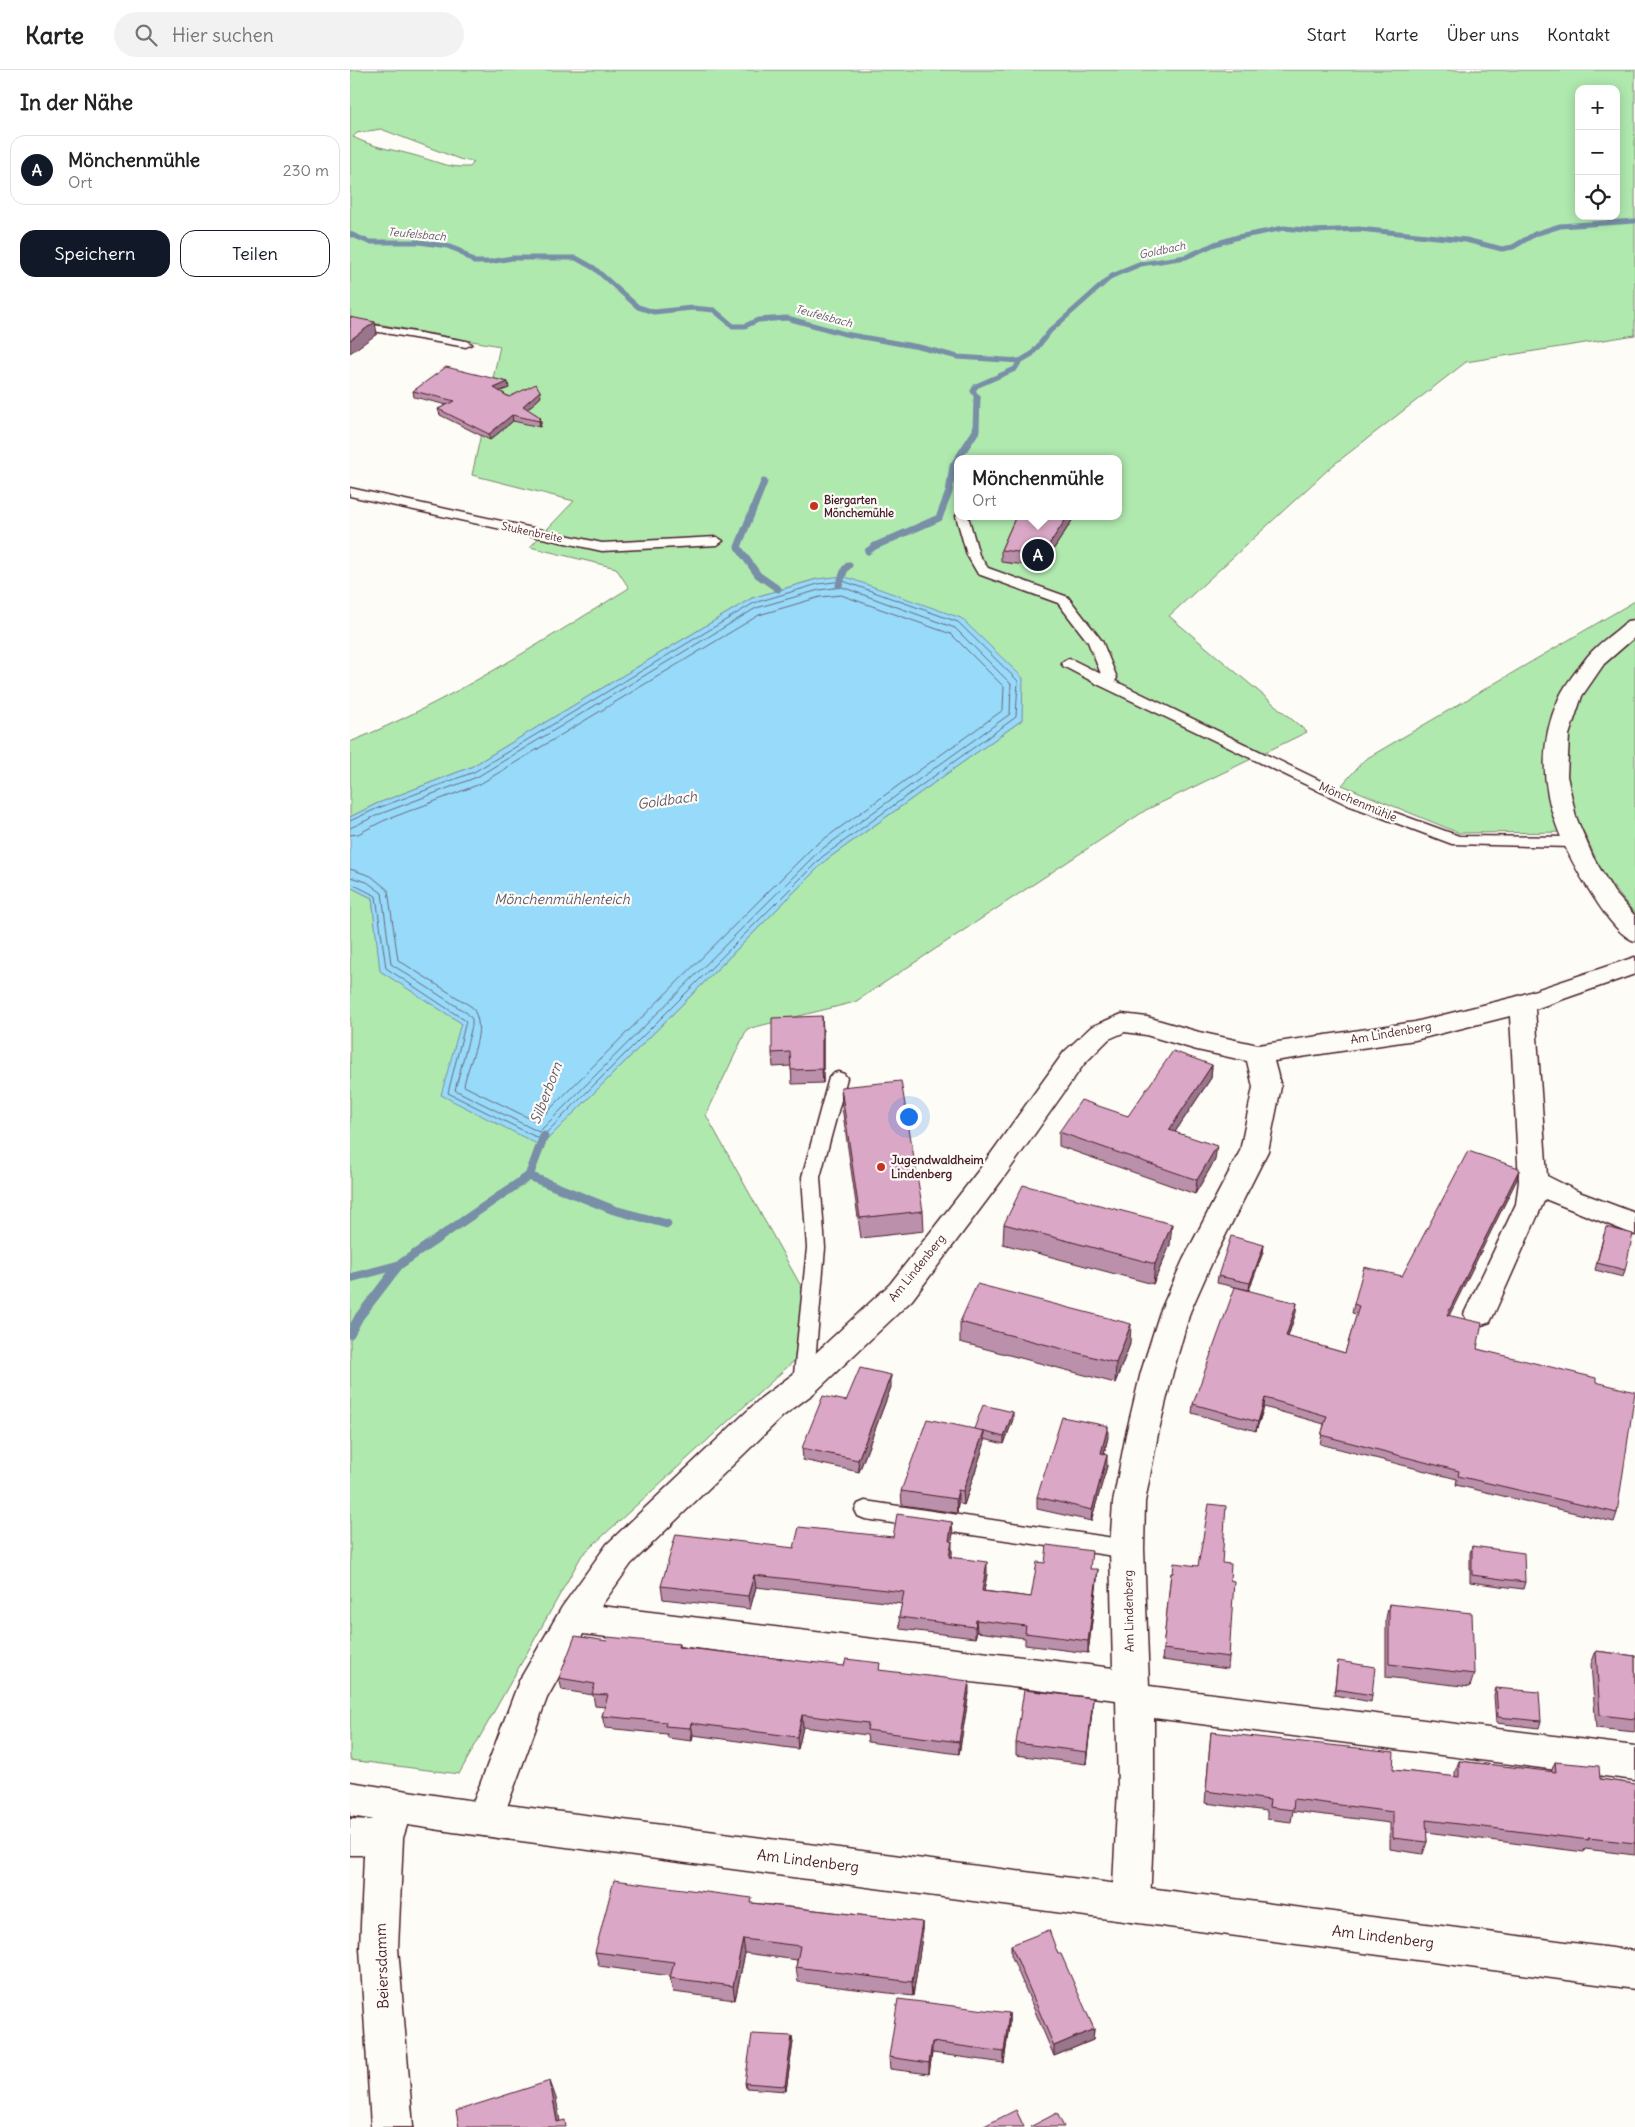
<!DOCTYPE html>
<html lang="de">
<meta charset="utf-8">
<style>
body{margin:0;font-family:Delius,sans-serif;background:#f2f2f2;color:#222}
.controls{position:absolute;right:15px;top:15px;display:grid;overflow:hidden;border-radius:10px;box-shadow:0 2px 12px #0003}
.controls button{width:45px;height:45px;display:grid;place-items:center;padding:0;border:0;border-bottom:1px solid #e0e0e0;background:#fff;color:#222;font:25px sans-serif}
.you{position:absolute;left:558px;top:1046px;width:18px;height:18px;margin:-12px;border:4px solid #fff;border-radius:50%;background:#1a73e8;box-shadow:0 0 0 8px #1a73e833}
.badge{display:grid;place-items:center;width:32px;height:32px;border-radius:50%;background:#111827;color:#fff;font-size:16px;font-weight:700}
.pin{position:absolute;translate:-50% -50%;border:2px solid #fff;box-shadow:0 1px 5px #0006}
.popup{position:absolute;left:604px;top:385px;width:168px;height:65px;box-sizing:border-box;display:grid;place-content:center;border-radius:10px;background:#fff;filter:drop-shadow(0 1px 4px #0005);font-size:16px;white-space:nowrap;color:#767676}
.popup b{font-size:19px;color:#222}
.popup::after{content:'';position:absolute;left:50%;top:100%;margin-left:-10px;border:10px solid transparent;border-top-color:#fff}
.list{margin:0;padding:0;list-style:none}
h2{display:flex;justify-content:space-between;align-items:center;height:65px;margin:0;padding:0 20px;font-size:21px}
h2 small{font-size:16px;font-weight:400;color:#767676}
.list li{display:grid;grid-template-columns:32px 1fr auto;gap:15px;align-items:center;box-sizing:border-box;height:70px;margin:0 10px 10px;padding:0 10px;border:1px solid #e0e0e0;border-radius:15px}
.list b{display:block;font-size:19px;white-space:nowrap}
.list p{margin:0;font-size:16px;white-space:nowrap;color:#767676}
.list em{font-size:16px;font-style:normal;color:#767676}
.actions{display:flex;gap:10px;padding:15px 20px}
.actions a{flex:1;padding:11px 0;border:1px solid #111827;border-radius:15px;text-align:center;font-size:18px;color:#111827}
.actions .main{background:#111827;color:#fff}
.icon{flex:none;width:28px;height:28px;fill:none;stroke:currentColor;stroke-width:2;stroke-linecap:round;stroke-linejoin:round}
.map{position:relative;flex:none;width:1285px;height:2057px;overflow:hidden}
header{display:flex;align-items:center;gap:30px;box-sizing:border-box;height:70px;padding:0 25px;background:#fff;border-bottom:1px solid #e0e0e0}
header strong{font-size:24px}
nav{display:flex;gap:28px;margin-inline-start:auto;font-size:18px}
.search{width:350px;height:45px;background:#f2f2f2;display:flex;align-items:center;gap:12px;box-sizing:border-box;padding:0 18px;border-radius:28px;color:#767676;font-size:19px}
main{display:flex}
aside{flex:1;background:#fff}
.map>svg:first-child{display:block}
.green{fill:#afe9ae;stroke:#7c846c;fill-rule:evenodd}
.water{fill:#97daf9;stroke:#788fa7}
.lines{fill:none;stroke-linecap:round;stroke-linejoin:round}
.shore{stroke:#696a7d;stroke-width:1}
.stream-far2{stroke:#788fa7;stroke-width:5}
.stream-far1{stroke:#788fa7;stroke-width:7}
.stream{stroke:#788fa7;stroke-width:9}
.lane-casing{stroke:#4a1f2b;stroke-width:3}
.street-casing{stroke:#4a1f2b;stroke-width:3}
.secondary-casing{stroke:#4a1f2b;stroke-width:3}
.lane{fill:#fdfcf7;fill-rule:evenodd}
.street{fill:#fdfcf7;fill-rule:evenodd}
.secondary{fill:#fdfcf7;fill-rule:evenodd}
.wall{fill:#bb90aa;stroke:#4a1f2b}
.shaded-wall{fill:#99768b;stroke:#4a1f2b}
.building{fill:#daa8c6;stroke:#4a1f2b}
.poi-dot{fill:#c8321e;stroke:#fdfcf7;stroke-width:2}
.labels{text-anchor:middle;stroke-width:4.5;stroke-linejoin:round;paint-order:stroke}
.far-water-label{font-size:11px;font-style:italic;fill:#615769;stroke:#fdfcf7}
.far-poi-label{font-size:11px;font-weight:bold;fill:#4a1f2b;stroke:#fdfcf7;text-anchor:start}
.far-street-label{font-size:11px;fill:#4a1f2b;stroke:#fdfcf7}
.street-label{font-size:12px;fill:#4a1f2b;stroke:#fdfcf7}
.poi-label{font-size:12px;font-weight:bold;fill:#4a1f2b;stroke:#fdfcf7;text-anchor:start}
.water-label{font-size:14px;font-style:italic;fill:#615769;stroke:#fdfcf7}
.near-street-label{font-size:15px;fill:#4a1f2b;stroke:#fdfcf7}
</style>
<header>
<strong>Karte</strong>
<div class="search"><svg class="icon" aria-label="search" viewBox="0 0 24 24"><circle cx="10" cy="10" r="6"/><path d="M15 15l6 6"/></svg>Hier suchen</div>
<nav><a>Start</a><a>Karte</a><a>Über uns</a><a>Kontakt</a></nav>
</header>
<main>
<aside>
<h2>In der Nähe<small></small></h2>
<ul class="list">
<li><span class="badge">A</span><div><b>Mönchenmühle</b><p>Ort</p></div><em>230 m</em></li>
</ul>
<div class="actions"><a class="main">Speichern</a><a>Teilen</a></div>
</aside>
<div class="map">
<svg width="1285" height="2057" viewBox="0 0 1285 2057">
<rect width="100%" height="100%" fill="#fdfcf7"/>
<filter id="ink" filterUnits="userSpaceOnUse"><feTurbulence type="fractalNoise" baseFrequency=".02" numOctaves="2"/><feDisplacementMap in="SourceGraphic" scale="10" xChannelSelector="R" yChannelSelector="G"/><feConvolveMatrix kernelMatrix="1 2 1 2 8 2 1 2 1" color-interpolation-filters="sRGB"/></filter>
<g filter="url(#ink)">
<g class="green">
<path d="M0,0H1285V265L1116,292L982,396L819,546L957,662L796,740L505,932L397,959L356,1045L452,1218L468,1269L232,1485L109,1704L0,1690V817L22,828L31,901L112,953L191,1076L476,790L672,650L467,509L402,528L121,697L26,734L0,747V672C98,632 189,574 279,518L266,498L180,477L224,431L122,405L150,276L0,249ZM1229,19H1266V146H1229ZM31,59L112,90L124,92L120,97C96,98 86,91 63,85C41,79 25,78 3,67L7,63ZM608,389H768V446H608Z"/>
<path d="M1285,531V844L1252,803L1234,762L1109,763L992,715L1014,690Z"/>
</g>
<path class="water" d="M493,506L611,548L673,608L672,650L476,790L191,1076L91,1025L111,953L30,901L22,828L0,817V747L26,734L121,697L402,528L467,509Z"/>
<g class="lines">
<g class="shore">
<path d="M0,751L28,738L124,702L404,533L468,514L493,511L608,552L668,611L666,647L472,787L190,1069L98,1023L116,951L36,898L26,826L0,813"/>
<path d="M0,758L30,744L127,707L406,538L469,520L492,517L605,558L661,614L660,644L468,782L189,1062L105,1020L122,956V949L117,943L41,894L32,823L17,812L0,807"/>
<path d="M0,765L8,764L33,751L130,714L409,545L470,527L491,525L601,564L654,617L653,640L463,777L187,1052L114,1016C118,990 139,961 122,937L48,890L38,820L21,806L0,799"/>
</g>
<g class="stream-far2">
<path d="M0,164L19,172H69L97,176L110,181L124,192H139L162,188H226L244,198L288,237L304,242L342,238L364,240L383,256H395L408,250L437,248L495,264L569,277L608,287L670,291"/>
<path d="M628,328L623,321L626,316L665,299L670,291L682,284L700,261L762,206L791,194L836,187L865,174L888,167L934,158L964,161L1009,159L1116,170L1152,179L1163,177L1185,164L1210,156L1285,151"/>
</g>
<g class="stream-far1">
<path d="M414,412L388,477L408,505L428,519"/>
<path d="M518,481L525,476L589,448L599,422L603,396L626,361L627,327"/>
<path d="M489,515L495,499L499,495"/>
</g>
<g class="stream">
<path d="M179,1106L264,1140L317,1154"/>
<path d="M0,1208L49,1195"/>
<path d="M0,1264L9,1247L49,1195L179,1106L194,1066"/>
</g>
<g class="lane-casing">
<g id="lane">
<path d="M0,251L116,271L122,274L116,277L0,257Z"/>
<path d="M0,418L252,473L367,467L373,471L367,475L252,481L0,426Z"/>
<path d="M608,443V446H618L629,485L638,498L718,527L752,571L767,608L765,611L1008,729L1109,766L1222,767L1227,769L1230,772L1227,775L1222,777L1102,774L998,735L749,615L713,596L711,593L718,589L723,590L751,604L738,572L708,533L628,504L617,485L606,446Z"/>
<path d="M488,1002L494,1004L497,1008L470,1107L475,1178L463,1314L460,1320L453,1322L446,1320L443,1314L457,1178L452,1107L479,1008L482,1004Z"/>
<path d="M515,1431L777,1470L785,1473L788,1479L785,1485L777,1488L515,1449L508,1446L505,1440L508,1434Z"/>
</g>
</g>
<g class="street-casing">
<g id="street">
<path d="M1285,550V567L1254,594L1232,626L1219,665L1217,706L1226,747L1243,787L1264,822L1285,846V871C1267,866 1246,831 1236,815C1200,756 1179,694 1209,628C1215,614 1228,599 1237,587C1248,573 1265,563 1277,551Z"/>
<path d="M1285,887V904L1185,939L1197,1106L1229,1122L1285,1143V1165L1195,1129L1144,1244L1140,1252L1129,1256L1118,1252L1114,1244L1166,1134L1169,1111L1160,946L1065,970L924,991L931,1017L918,1081L863,1190L840,1242L823,1302L808,1364L795,1432L794,1479L799,1616L1285,1676V1710L804,1648V1738L800,1834L794,1847L781,1852L768,1847L762,1834L768,1719L766,1630L233,1564L197,1628L148,1761L135,1766L122,1761L117,1749L169,1611L212,1537L257,1474L411,1328L442,1305L540,1214L632,1096L714,982L741,957L772,944L797,947L849,962L908,975L1065,952L1165,927ZM775,962L796,965L847,980L897,991L903,1017L890,1081L833,1190L810,1242L791,1302L776,1364L763,1432L760,1479L763,1598L251,1536L281,1494L433,1346L464,1323L562,1230L652,1110L734,994L759,969Z"/>
<path d="M45,1720L58,1725L63,1737L53,1768L48,1878L63,2057H21L10,1878L14,1785H0V1749L22,1750L32,1725Z"/>
</g>
</g>
<g class="secondary-casing">
<path id="secondary" d="M0,1712L103,1728L1285,1881V1919L103,1762L0,1746Z"/>
</g>
<use href="#lane" class="lane"/>
<use href="#street" class="street"/>
<use href="#secondary" class="secondary"/>
</g>
<g class="wall">
<path d="M159,318L150,321L159,327H191L177,339L190,347L191,353L190,357L163,351L140,370L90,345L88,339L97,335L64,327L63,321Z"/>
<path d="M666,446H725L692,497L651,492V480Z"/>
<path d="M473,960V1013L442,1014L441,996L423,997L422,983Z"/>
<path d="M862,995L861,1008L825,1062L865,1090L845,1124L709,1076V1062L778,1046Z"/>
<path d="M491,1017L573,1141L574,1161L511,1168L492,1037Z"/>
<path d="M1169,1100L1167,1109L1099,1245L1127,1279L1246,1312L1267,1443L1264,1452L1106,1415L1107,1409L970,1374L974,1354L914,1337L906,1361L842,1343L843,1334L946,1242L938,1267L995,1283L1007,1244L1002,1243L1004,1234L1052,1206Z"/>
<path d="M654,1154L820,1175L803,1214L653,1174Z"/>
<path d="M1254,1164L1275,1200L1273,1207L1245,1200Z"/>
<path d="M914,1175L913,1182L899,1220L867,1213L868,1206Z"/>
<path d="M610,1252L780,1274L765,1313L610,1272Z"/>
<path d="M541,1317L509,1402L453,1390L452,1378L496,1331Z"/>
<path d="M663,1349L654,1374L634,1369V1375L614,1435L608,1433L607,1443L552,1435L551,1421L624,1359Z"/>
<path d="M758,1367L754,1384L757,1396L741,1451L687,1439V1427Z"/>
<path d="M603,1464L601,1471L602,1483L601,1488L637,1504L634,1521L681,1527L741,1499L747,1511L738,1583L675,1575V1568L627,1562L625,1568L550,1559L549,1547L552,1534L406,1517L400,1539L313,1529L311,1516L444,1478L543,1467Z"/>
<path d="M1122,1476L1175,1512L1173,1519L1120,1512V1483Z"/>
<path d="M872,1493L880,1510L879,1587L878,1599L812,1590L821,1503H823L848,1496Z"/>
<path d="M1039,1534L1124,1604L1120,1617L1036,1607V1548Z"/>
<path d="M257,1571L329,1574V1577L531,1601L619,1623L609,1684L518,1672L517,1665L453,1657L448,1679L343,1665L342,1671L318,1668L317,1664L255,1658L252,1646L255,1637L245,1636L243,1625L212,1620L209,1608Z"/>
<path d="M1246,1581L1285,1586V1662L1246,1658L1241,1594Z"/>
<path d="M988,1591L1022,1625L1021,1632L984,1625Z"/>
<path d="M1146,1618L1191,1651L1189,1658L1146,1653L1144,1625Z"/>
<path d="M743,1628L742,1641L736,1694L666,1685V1673Z"/>
<path d="M861,1662L1043,1700L1105,1707V1702L1109,1691L1201,1702L1205,1692L1250,1709L1285,1714V1785L1235,1779L1234,1782L1076,1762L1077,1772L1073,1784L1040,1779V1753L943,1741L941,1752L917,1749V1741L855,1733Z"/>
<path d="M403,1833L572,1852V1867L563,1926L448,1912L446,1897L447,1890L395,1883L385,1930L323,1922L320,1908V1906L249,1896L245,1882Z"/>
<path d="M661,1875L708,1884L744,1959L743,1970L704,1986L661,1885Z"/>
<path d="M659,1943V1955L654,1993L582,1983L579,2004L540,1999L539,1987Z"/>
<path d="M443,1972L436,2021L396,2018L395,2013Z"/>
</g>
<g class="shaded-wall">
<path d="M25,252L27,264L0,283V270Z"/>
<path d="M158,312L159,318L145,323L144,318Z"/>
<path d="M190,321L191,327L174,342L173,336Z"/>
<path d="M162,345L163,351L140,370L139,364Z"/>
<path d="M190,347L191,353L190,357L189,351Z"/>
<path d="M718,446H725L692,497V485Z"/>
<path d="M472,946L473,960V1013L472,999Z"/>
<path d="M862,995L861,1008L817,1074L819,1060Z"/>
<path d="M867,1076L865,1090L845,1124L847,1110Z"/>
<path d="M1169,1100L1167,1109L1095,1254L1097,1245Z"/>
<path d="M822,1154L820,1175L803,1214L805,1194Z"/>
<path d="M914,1175L913,1182L899,1220L900,1213Z"/>
<path d="M947,1233L946,1242L935,1275L936,1266Z"/>
<path d="M781,1254L780,1274L765,1313L766,1293Z"/>
<path d="M541,1305V1317L509,1402L508,1390Z"/>
<path d="M915,1328L914,1337L906,1361L908,1352Z"/>
<path d="M663,1342V1349L654,1374V1367Z"/>
<path d="M758,1356V1367L751,1395V1383Z"/>
<path d="M634,1361V1375L614,1435L613,1421Z"/>
<path d="M757,1385V1396L741,1451L742,1440Z"/>
<path d="M608,1420V1433L607,1443L606,1429Z"/>
<path d="M602,1452L603,1464L599,1483V1471Z"/>
<path d="M602,1471V1483L599,1499V1487Z"/>
<path d="M637,1492V1504L632,1533V1521Z"/>
<path d="M748,1499L747,1511L738,1583V1571Z"/>
<path d="M404,1505L406,1517L400,1539L398,1526Z"/>
<path d="M626,1550L627,1562L625,1568V1557Z"/>
<path d="M619,1611V1623L609,1684V1672Z"/>
<path d="M743,1628L742,1641L736,1694L737,1682Z"/>
<path d="M452,1645L453,1657L448,1679L447,1667Z"/>
<path d="M341,1653L343,1665L342,1671L340,1658Z"/>
<path d="M572,1852V1867L563,1926L562,1912Z"/>
<path d="M393,1869L395,1883L385,1930L383,1916Z"/>
<path d="M659,1943V1955L654,1993V1982Z"/>
<path d="M744,1959L743,1970L704,1986V1976Z"/>
<path d="M442,1966L443,1972L436,2021L435,2016Z"/>
<path d="M582,1972V1983L579,2004V1993Z"/>
<path d="M200,2011L206,2028L211,2057L207,2052Z"/>
</g>
<g class="building">
<path d="M0,247L25,252L0,270Z"/>
<path d="M96,297L158,312L144,318L159,327L186,314L190,321L173,336L190,347L189,351L162,345L139,364L88,339L105,331L63,321Z"/>
<path d="M666,446H718L692,485L651,480Z"/>
<path d="M472,946V999L441,1000L440,982L422,983V948Z"/>
<path d="M823,981L862,995L819,1060L867,1076L847,1110L709,1062L731,1030L778,1046Z"/>
<path d="M551,1011L573,1141L510,1148L491,1017Z"/>
<path d="M1118,1081L1169,1098V1100L1097,1245L1132,1253L1127,1279L1246,1308V1312L1285,1322L1267,1443L1108,1406L1109,1401L971,1365L977,1346L915,1328L908,1352L843,1334L885,1217L947,1233L936,1266L995,1283L1009,1236L1004,1234L1014,1197L1052,1206Z"/>
<path d="M673,1115L822,1154L805,1194L654,1154Z"/>
<path d="M1256,1157L1283,1164L1275,1200L1247,1193Z"/>
<path d="M881,1166L914,1175L900,1213L868,1206Z"/>
<path d="M627,1214L781,1254L766,1293L610,1252Z"/>
<path d="M510,1298L541,1305L508,1390L452,1378L473,1326L496,1331Z"/>
<path d="M633,1335L663,1342L654,1367L624,1359Z"/>
<path d="M712,1347L758,1356L751,1383L757,1385L742,1440L687,1427Z"/>
<path d="M577,1349L634,1361L613,1421L608,1420L606,1429L551,1421Z"/>
<path d="M859,1434L876,1436L872,1493L881,1494L880,1510L884,1511L879,1587L813,1579L821,1503H823L824,1493L848,1496Z"/>
<path d="M547,1444L602,1452L599,1471H602L599,1487L637,1492L632,1521L681,1527L687,1492L695,1493L697,1475L742,1481L740,1499H748L738,1571L675,1563L676,1556L626,1550L625,1557L549,1547L554,1522L404,1505L398,1526L311,1516L326,1464L444,1478L449,1457L543,1467Z"/>
<path d="M1122,1476L1174,1483L1175,1512L1122,1505Z"/>
<path d="M1039,1534L1122,1543L1124,1604L1039,1594Z"/>
<path d="M225,1566L257,1571L258,1567L329,1574L328,1577L494,1596L496,1589L530,1593L529,1600L619,1611L609,1672L517,1660L518,1653L452,1645L447,1667L341,1653L340,1658L315,1656L316,1652L252,1646L258,1625L242,1624L245,1614L209,1608Z"/>
<path d="M1246,1581L1285,1586V1649L1250,1645Z"/>
<path d="M988,1591L1025,1597L1022,1625L985,1619Z"/>
<path d="M1146,1618L1189,1622L1191,1651L1148,1647Z"/>
<path d="M674,1620L743,1628L737,1682L666,1673Z"/>
<path d="M861,1662L1044,1682L1043,1700L1109,1707V1691L1206,1702L1205,1692L1249,1696L1250,1709L1285,1714V1773L1238,1768L1239,1770L1076,1750L1077,1772L1043,1768V1742L944,1729L943,1740L919,1737L920,1730L856,1721Z"/>
<path d="M264,1810L402,1828L401,1833L572,1852L562,1912L446,1897L450,1876L393,1869L383,1916L320,1908L324,1892L245,1882Z"/>
<path d="M699,1860L708,1884H711L744,1959L704,1976L661,1875Z"/>
<path d="M548,1929L659,1943L654,1982L582,1972L579,1993L539,1987Z"/>
<path d="M402,1964L442,1966L435,2016L395,2013Z"/>
<path d="M200,2011L207,2052L215,2050L216,2057H109L106,2041Z"/>
<path d="M666,2040L674,2057H632Z"/>
<path d="M707,2043L714,2057H680Z"/>
</g>
</g>
<g class="poi-dot">
<circle cx="464" cy="436" r="5"/>
<circle cx="531" cy="1097" r="5"/>
</g>
<g class="labels">
<g class="far-water-label">
<text transform="translate(67 164) rotate(5)" y="4">Teufelsbach</text>
<text transform="translate(812 180) rotate(-12)" y="4">Goldbach</text>
<text transform="translate(474 246) rotate(15)" y="4">Teufelsbach</text>
</g>
<g class="far-poi-label">
<text x="474" y="434">Biergarten<tspan x="474" dy="13">Mönchemühle</tspan></text>
</g>
<g class="far-street-label">
<text transform="translate(182 462) rotate(12)" y="4">Stukenbreite</text>
</g>
<g class="street-label">
<text transform="translate(1008 732) rotate(23)" y="4">Mönchenmühle</text>
<text transform="translate(1041 963) rotate(-10)" y="4">Am Lindenberg</text>
<text transform="translate(567 1198) rotate(-51)" y="4">Am Lindenberg</text>
<text transform="translate(779 1541) rotate(-91)" y="4">Am Lindenberg</text>
</g>
<g class="poi-label">
<text x="541" y="1094">Jugendwaldheim<tspan x="541" dy="14">Lindenberg</tspan></text>
</g>
<g class="water-label">
<text transform="translate(317 730) rotate(-8)" y="5">Goldbach</text>
<text x="212" y="834">Mönchenmühlenteich</text>
<text transform="translate(196 1023) rotate(-69)" y="5">Silberborn</text>
</g>
<g class="near-street-label">
<text transform="translate(458 1791) rotate(7)" y="5">Am Lindenberg</text>
<text transform="translate(1033 1867) rotate(7)" y="5">Am Lindenberg</text>
<text transform="translate(32 1896) rotate(-92)" y="5">Beiersdamm</text>
</g>
</g>
</svg>
<div class="controls">
<button>+</button>
<button>−</button>
<button><svg class="icon" aria-label="locate" viewBox="0 0 24 24"><circle cx="12" cy="12" r="6"/><path d="M12 2v4M12 18v4M2 12h4M18 12h4"/></svg></button>
</div>
<div class="you"></div>
<div class="pin badge" style="left:688px;top:485px">A</div>
<div class="popup"><b>Mönchenmühle</b>Ort</div>
</div>
</main>
